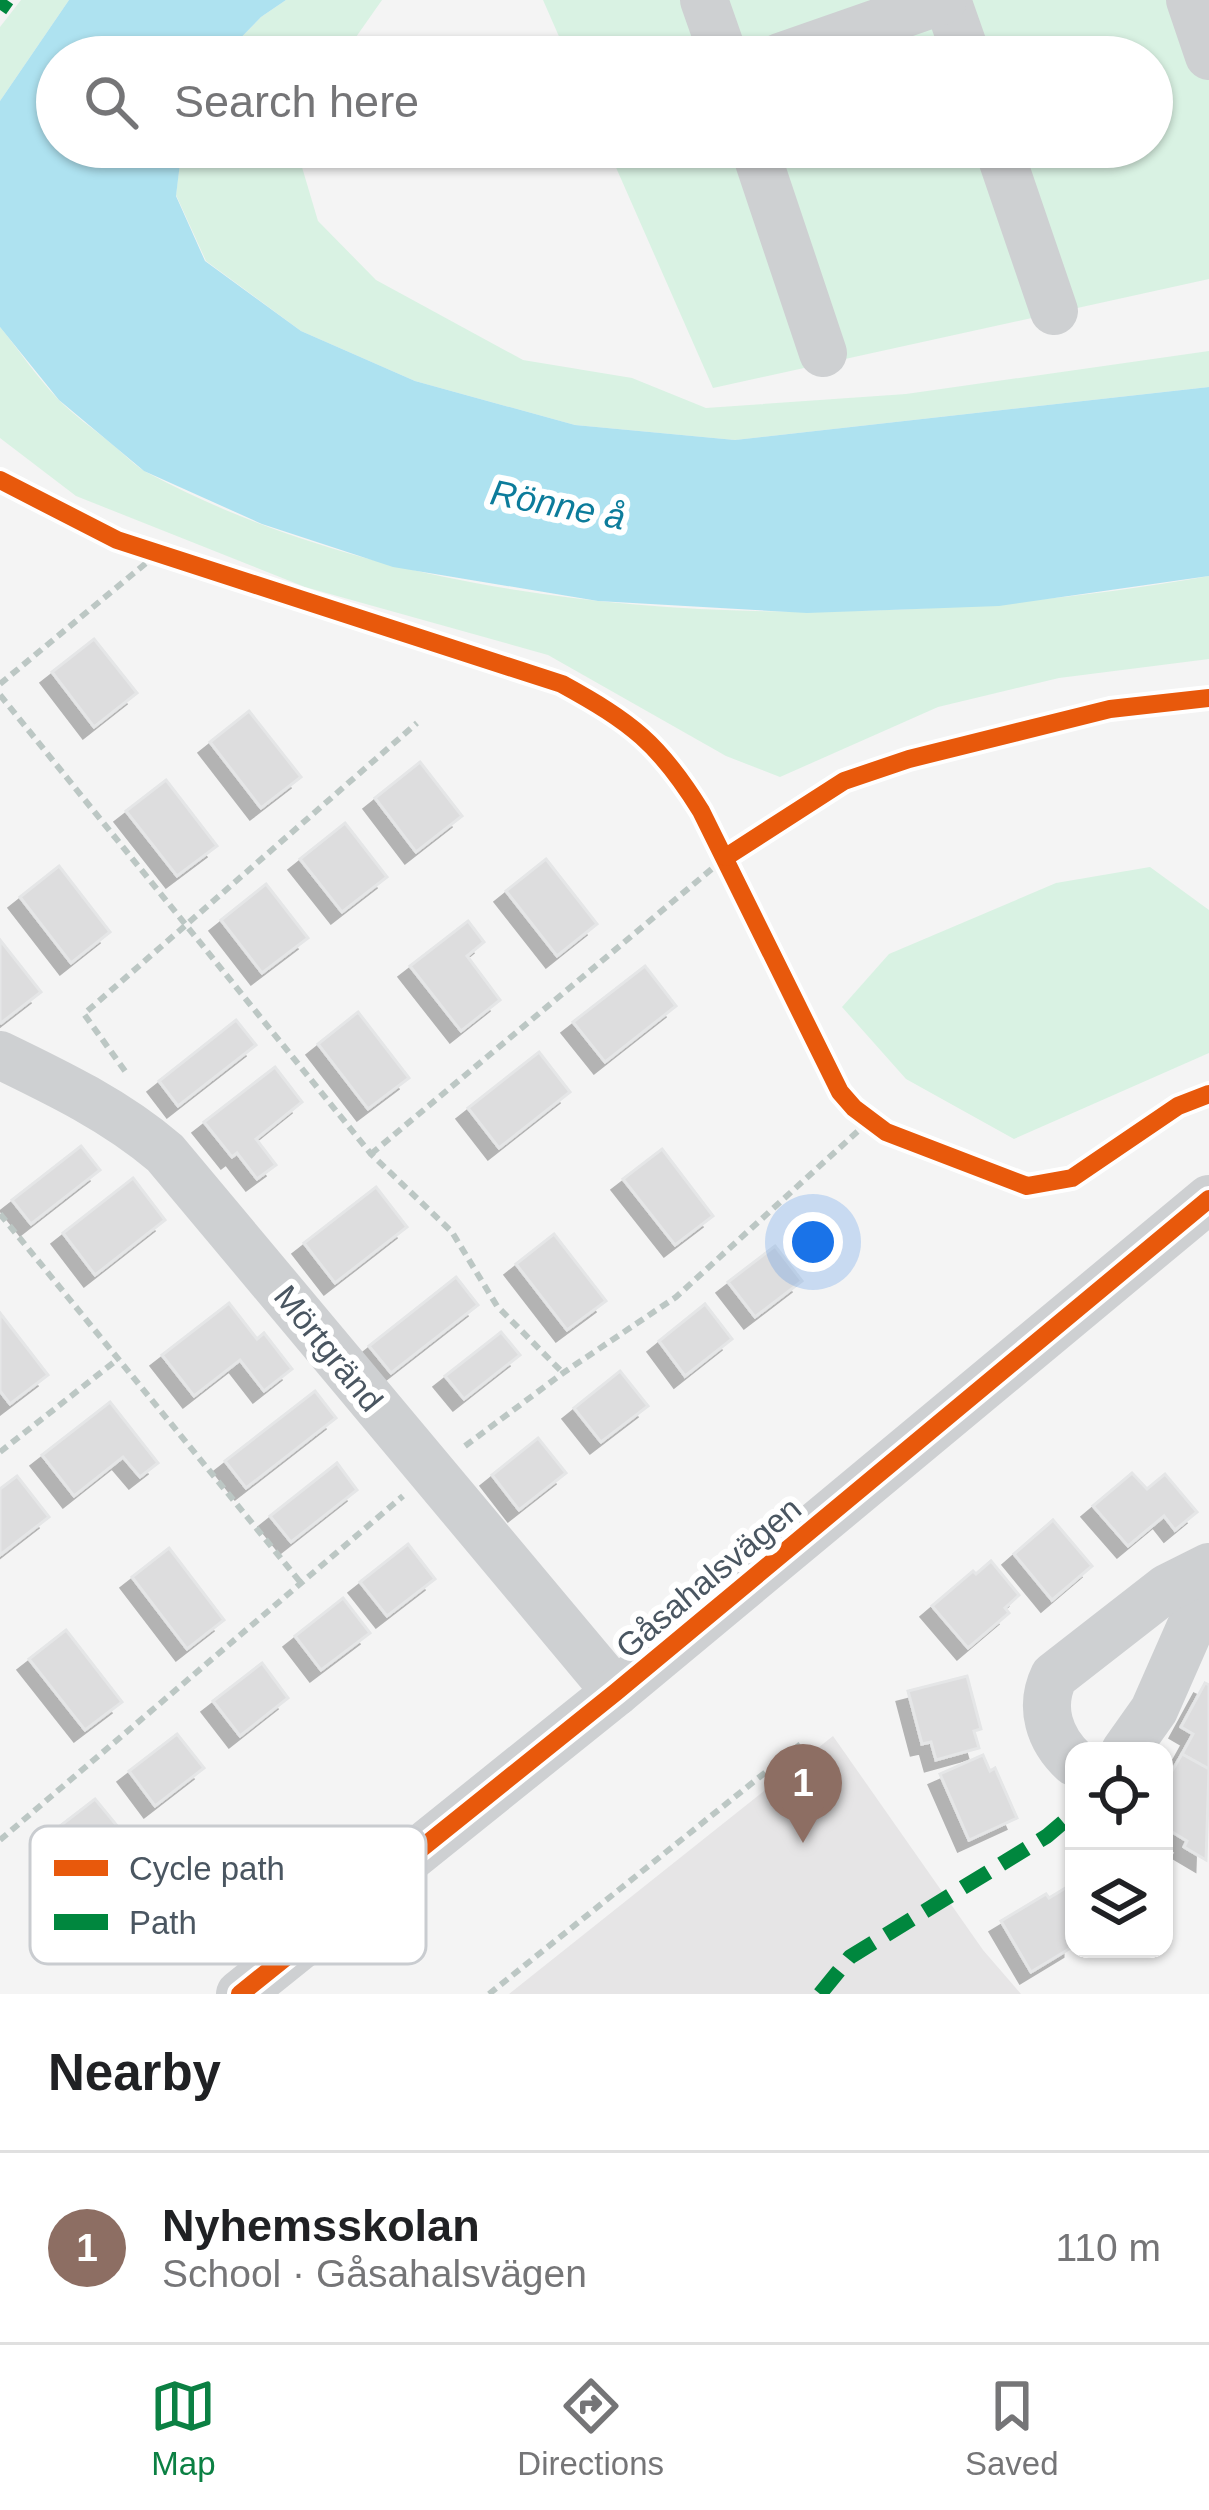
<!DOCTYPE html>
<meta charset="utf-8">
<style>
body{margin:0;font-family:Arial,sans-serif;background:#f2f2f2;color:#202124}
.controls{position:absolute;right:36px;bottom:36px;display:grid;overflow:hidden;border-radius:24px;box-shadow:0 3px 9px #0004}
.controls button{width:108px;height:108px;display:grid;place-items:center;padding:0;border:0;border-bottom:3px solid #e0e0e0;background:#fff;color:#202124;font:60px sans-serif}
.you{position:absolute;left:813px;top:1242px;width:42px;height:42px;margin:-30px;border:9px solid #fff;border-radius:50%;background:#1a73e8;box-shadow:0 0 0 18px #1a73e833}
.badge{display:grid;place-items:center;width:78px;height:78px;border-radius:50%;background:#0b8043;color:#fff;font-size:39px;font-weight:700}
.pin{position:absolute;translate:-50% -99px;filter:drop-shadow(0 3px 6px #0008)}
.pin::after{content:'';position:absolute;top:63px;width:42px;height:36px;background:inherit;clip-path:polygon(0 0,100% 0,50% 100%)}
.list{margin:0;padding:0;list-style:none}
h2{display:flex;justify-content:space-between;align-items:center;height:156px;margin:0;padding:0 48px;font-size:51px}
h2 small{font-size:39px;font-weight:400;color:#757577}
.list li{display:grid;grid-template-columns:78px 1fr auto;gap:36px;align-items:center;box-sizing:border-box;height:192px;padding:0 48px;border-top:3px solid #e0e0e0}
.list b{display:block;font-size:45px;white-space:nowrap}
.list p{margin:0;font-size:39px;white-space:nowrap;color:#757577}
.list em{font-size:39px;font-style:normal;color:#757577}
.icon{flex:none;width:66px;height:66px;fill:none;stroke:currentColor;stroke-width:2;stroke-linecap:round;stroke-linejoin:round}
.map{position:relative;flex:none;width:1209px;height:1994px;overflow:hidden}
.search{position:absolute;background:#fff;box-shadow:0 3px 9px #0004;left:36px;right:36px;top:36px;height:132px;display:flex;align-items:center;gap:30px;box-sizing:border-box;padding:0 42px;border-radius:66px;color:#757577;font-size:45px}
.sheet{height:348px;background:#fff}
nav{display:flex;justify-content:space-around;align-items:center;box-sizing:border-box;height:168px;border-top:3px solid #e0e0e0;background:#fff;font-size:33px;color:#757577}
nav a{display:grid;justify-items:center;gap:6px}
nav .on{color:#0b8043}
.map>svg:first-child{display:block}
.education{fill:#e6e5e6}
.green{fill:#d9f2e3}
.water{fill:#aee2f0}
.building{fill:#ddddde;stroke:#e5e6e7;stroke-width:3;filter:url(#shadow)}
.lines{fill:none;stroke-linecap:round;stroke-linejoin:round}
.path{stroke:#bcc7c4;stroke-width:6;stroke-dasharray:9 6;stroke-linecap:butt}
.minor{stroke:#ced0d2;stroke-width:48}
.quiet{stroke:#00873e;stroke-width:15;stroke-dasharray:30 15;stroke-linecap:butt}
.cycleway-casing{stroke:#fff;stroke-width:26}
.cycleway{stroke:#e8590c;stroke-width:18}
.labels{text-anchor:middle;stroke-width:12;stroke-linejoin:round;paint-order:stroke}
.street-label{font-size:33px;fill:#4a5661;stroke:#fff}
.water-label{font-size:36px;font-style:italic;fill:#0c7c9b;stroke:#fff}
.key{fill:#fff;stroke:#c9ccd0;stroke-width:3}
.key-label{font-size:33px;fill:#4a5661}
</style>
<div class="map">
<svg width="1209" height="1994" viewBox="0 0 1209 1994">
<defs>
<filter id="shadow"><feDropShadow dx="-11" dy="11" stdDeviation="0" flood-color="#0004"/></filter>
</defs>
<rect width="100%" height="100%" fill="#f4f4f4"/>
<path class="education" d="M833,1736L983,1950L1021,1994H509Z"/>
<g class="green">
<path d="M21,0H69L0,101V27Z"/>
<path d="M286,0H382L342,57H222L261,17Z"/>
<path d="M543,0H1209V279L713,388L607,147H1152V57H568Z"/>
<path d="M182,147H296L318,221L376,280L523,360L632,378L706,408L906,394L1209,351V387L735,440L575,425L415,381L301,331L206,261L176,195Z"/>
<path d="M0,327C19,350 36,376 57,398C73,415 94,429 113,445C124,454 135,466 148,473C449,635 880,634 1209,576V659L1059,678L938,707L780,777L726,756L548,655L305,587L76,496L0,438Z"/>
<path d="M1150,867L1209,910V1053L1014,1139L906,1079L842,1007L889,954L1056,883Z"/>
</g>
<path class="water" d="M69,0H286L261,17L222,57H57V147H182L176,196L205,261L301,331L415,381L575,425L735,440L1209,387V576L999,606L807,613L598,601L393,567L262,524L144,471L59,400L0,327V101Z"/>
<g class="building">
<path d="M94,639L137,693L94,727L52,672Z"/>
<path d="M249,711L301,777L261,808L210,742Z"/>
<path d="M420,762L462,816L416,852L375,798Z"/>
<path d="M166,780L217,846L177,876L126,811Z"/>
<path d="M345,823L387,877L342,912L300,859Z"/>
<path d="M546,859L597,924L557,956L506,891Z"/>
<path d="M59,866L110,932L71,963L20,897Z"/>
<path d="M266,884L308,938L262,973L221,920Z"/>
<path d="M468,921L484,942L467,956L500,1000L461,1031L410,966Z"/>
<path d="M0,940L41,992L1,1023L0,1022Z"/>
<path d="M645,966L676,1006L605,1062L573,1022Z"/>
<path d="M358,1012L409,1078L368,1109L318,1044Z"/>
<path d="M236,1020L256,1045L178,1106L159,1081Z"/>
<path d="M539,1052L570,1092L499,1148L468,1108Z"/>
<path d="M275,1067L302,1102L256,1139L276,1165L257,1179L237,1153L232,1157L204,1122Z"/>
<path d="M81,1146L100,1170L31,1224L12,1200Z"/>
<path d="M662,1149L713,1216L675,1245L623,1179Z"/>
<path d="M133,1178L165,1220L95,1275L63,1233Z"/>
<path d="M376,1187L407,1227L335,1283L304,1243Z"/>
<path d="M554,1234L606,1301L567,1330L516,1264Z"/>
<path d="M775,1246L802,1281L755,1317L728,1282Z"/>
<path d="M456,1277L478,1305L391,1373L369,1346Z"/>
<path d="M229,1303L257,1339L264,1333L292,1369L264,1391L240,1360L194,1396L162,1355Z"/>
<path d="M705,1304L732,1339L685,1376L659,1341Z"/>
<path d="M0,1313L48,1375L10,1404L0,1391Z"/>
<path d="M501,1332L520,1355L464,1399L445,1376Z"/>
<path d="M620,1371L648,1406L601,1442L574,1408Z"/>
<path d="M315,1391L336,1418L246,1488L225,1461Z"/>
<path d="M110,1402L158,1463L140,1477L123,1457L74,1496L42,1455Z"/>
<path d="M538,1438L566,1473L519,1510L492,1475Z"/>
<path d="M337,1463L357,1490L291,1542L270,1516Z"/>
<path d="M1132,1473L1147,1489L1165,1474L1197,1512L1175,1530L1164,1516L1128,1546L1093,1506Z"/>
<path d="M17,1476L49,1517L0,1555V1489Z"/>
<path d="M1053,1520L1092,1566L1052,1600L1014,1554Z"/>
<path d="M408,1544L435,1579L387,1616L360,1582Z"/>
<path d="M169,1548L224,1620L187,1649L132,1577Z"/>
<path d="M991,1561L1019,1595L1005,1608L1009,1613L968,1648L932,1606L973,1571L976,1574Z"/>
<path d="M343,1598L370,1633L321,1670L295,1636Z"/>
<path d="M66,1630L122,1702L85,1730L29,1659Z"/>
<path d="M262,1663L288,1698L240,1736L213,1701Z"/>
<path d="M967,1676L981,1729L974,1731L979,1748L936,1760L931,1742L922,1744L908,1691Z"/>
<path d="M1205,1683L1209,1685V1769L1182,1754L1193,1734L1181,1727Z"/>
<path d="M177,1734L204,1768L155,1806L129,1771Z"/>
<path d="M1182,1754L1209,1769L1206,1860L1184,1847L1187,1841L1164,1827V1775L1167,1768L1172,1771Z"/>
<path d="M983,1755L990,1771L995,1768L1017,1818L969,1840L940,1774Z"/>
<path d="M95,1799L123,1833L74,1871L47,1836Z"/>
<path d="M1067,1887L1074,1899V1946L1031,1972L1001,1921L1046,1894L1049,1898Z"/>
</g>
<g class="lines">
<g class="path">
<path d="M0,684L157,554"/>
<path d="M0,695L371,1154L452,1232L497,1306L563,1373"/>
<path d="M125,1071L84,1014L417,723"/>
<path d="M371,1154L726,857"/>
<path d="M0,1214L301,1583"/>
<path d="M465,1446L563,1373L676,1297L869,1121"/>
<path d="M0,1452L118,1359"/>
<path d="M0,1840L403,1496"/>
<path d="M489,1994L802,1743"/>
</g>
<g class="minor">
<path d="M704,0L724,57"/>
<path d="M947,0L967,57"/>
<path d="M1190,0L1209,56"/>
<path d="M780,57L943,0"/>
<path d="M754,147L823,353"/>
<path d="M998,147L1054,311"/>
<path d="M0,1055C58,1083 116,1111 165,1153L616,1692"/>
<path d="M1125,1751L1154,1710L1209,1585"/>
<path d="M1074,1762C1049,1739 1039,1707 1054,1676L1167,1588L1209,1567"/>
<path d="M240,1994L616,1692L1209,1199"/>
</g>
<g class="quiet">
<path d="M0,10L7,0"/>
<path d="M820,1994L850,1957L1047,1836L1074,1813"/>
</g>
<g class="cycleway-casing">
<g id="cycleway">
<path d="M0,480L117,540L562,684C631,722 659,743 701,811L840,1092L854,1108L886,1132L1027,1186L1072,1178L1178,1106L1209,1094"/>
<path d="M726,857L844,781L909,759L1110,709L1209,698"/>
<path d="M240,1994L616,1692L1209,1199"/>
</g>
</g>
<use href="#cycleway" class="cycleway"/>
</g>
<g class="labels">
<g class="street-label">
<text transform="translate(329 1348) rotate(51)" y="12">Mörtgränd</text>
<text transform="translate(708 1577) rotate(-40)" y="12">Gåsahalsvägen</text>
</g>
<g class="water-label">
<text transform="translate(558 504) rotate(11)" y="13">Rönne å</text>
</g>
</g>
<rect x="30" y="1826" width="396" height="138" rx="18" class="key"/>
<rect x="54" y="1860" width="54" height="16" fill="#e8590c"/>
<rect x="54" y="1914" width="54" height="16" fill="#00873e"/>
<g class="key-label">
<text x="129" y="1880">Cycle path</text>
<text x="129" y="1934">Path</text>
</g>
</svg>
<div class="controls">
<button><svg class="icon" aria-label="locate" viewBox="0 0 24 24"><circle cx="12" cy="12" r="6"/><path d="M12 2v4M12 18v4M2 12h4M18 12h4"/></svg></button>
<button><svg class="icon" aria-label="layers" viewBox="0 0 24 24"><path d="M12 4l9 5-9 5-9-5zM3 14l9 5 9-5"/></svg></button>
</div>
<div class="you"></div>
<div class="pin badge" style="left:803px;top:1843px;background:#8d6e63">1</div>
<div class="search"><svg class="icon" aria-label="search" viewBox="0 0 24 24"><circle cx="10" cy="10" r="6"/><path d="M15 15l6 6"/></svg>Search here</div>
</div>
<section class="sheet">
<h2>Nearby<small></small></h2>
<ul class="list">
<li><span class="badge" style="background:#8d6e63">1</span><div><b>Nyhemsskolan</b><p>School · Gåsahalsvägen</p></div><em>110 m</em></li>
</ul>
</section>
<nav>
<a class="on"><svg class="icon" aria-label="map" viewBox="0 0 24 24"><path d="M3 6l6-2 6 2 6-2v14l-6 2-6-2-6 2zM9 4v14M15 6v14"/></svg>Map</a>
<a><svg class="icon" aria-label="directions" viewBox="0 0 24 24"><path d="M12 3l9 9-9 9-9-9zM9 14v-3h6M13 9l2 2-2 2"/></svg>Directions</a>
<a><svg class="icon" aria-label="saved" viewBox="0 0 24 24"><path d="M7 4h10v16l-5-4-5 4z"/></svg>Saved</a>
</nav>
